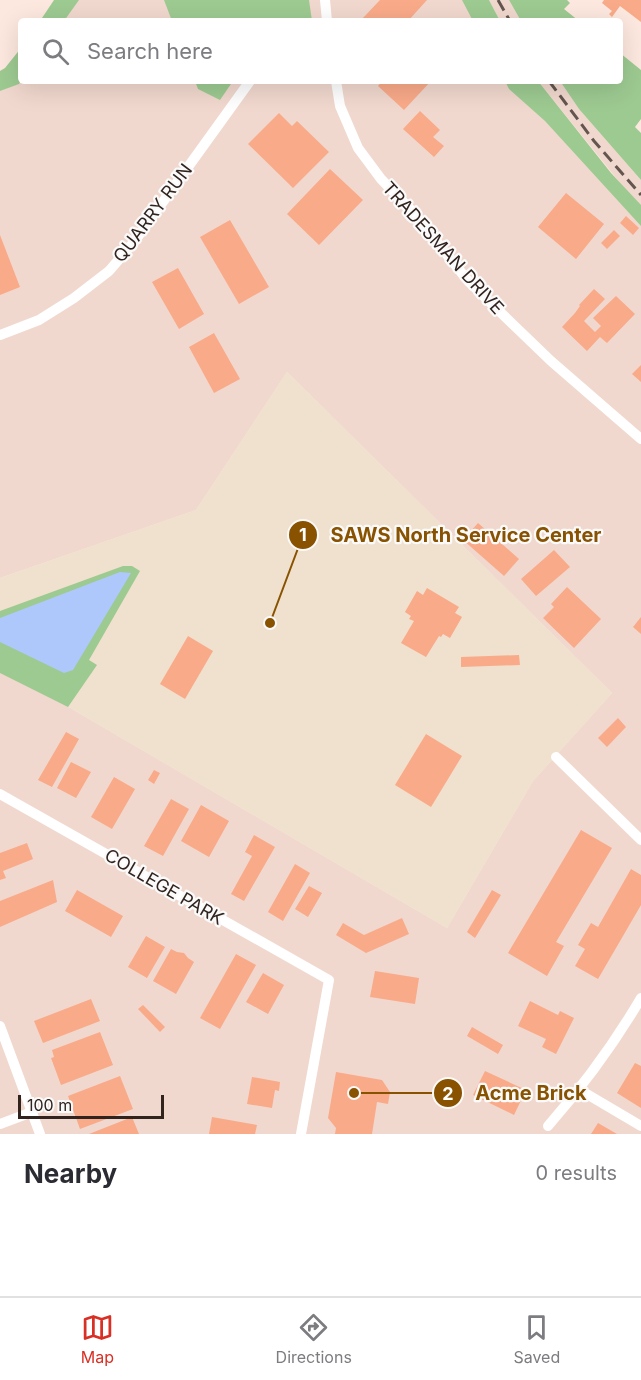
<!DOCTYPE html>
<style>
body{margin:0;font-family:Inter,sans-serif;background:#f7f7f7;color:#2b2b33}
.scale{position:absolute;left:18px;bottom:15px;width:146px;box-sizing:border-box;padding-left:6px;border:3px solid #31241f;border-top:0;font-size:16px;line-height:21px;white-space:nowrap;color:#31241f;-webkit-text-stroke:4px #fafafa;paint-order:stroke}
.list{margin:0;padding:0;list-style:none}
h2{display:flex;justify-content:space-between;align-items:center;height:78px;margin:0;padding:0 24px;font-size:26px}
h2 small{font-size:20px;font-weight:400;color:#7c7c81}
.icon{flex:none;width:33px;height:33px;fill:none;stroke:currentColor;stroke-width:2;stroke-linecap:round;stroke-linejoin:round}
.map{position:relative;flex:none;width:641px;height:1134px;overflow:hidden}
.search{position:absolute;background:#fff;box-shadow:0 6px 24px #0002;left:18px;right:18px;top:18px;height:66px;display:flex;align-items:center;gap:15px;box-sizing:border-box;padding:0 21px;border-radius:6px;color:#7c7c81;font-size:22px}
.sheet{height:162px;background:#fff}
nav{display:flex;justify-content:space-around;align-items:center;box-sizing:border-box;height:84px;border-top:2px solid #e1e1e2;background:#fff;font-size:16px;color:#7c7c81}
nav a{display:grid;justify-items:center;gap:3px}
nav .on{color:#d93025}
.map>svg:first-child{display:block}
.built{fill:#f1d8ce}
.industrial{fill:#f0e0ce}
.green{fill:#9dca91}
.water{fill:#aec8fc}
.building{fill:#f9aa89}
.lines{fill:none;stroke-linecap:round;stroke-linejoin:round}
.street{stroke:#fff;stroke-width:10}
.rail{stroke:#64554f;stroke-width:3;stroke-dasharray:12 6;stroke-linecap:butt}
.labels{text-anchor:middle;stroke-width:4.5;stroke-linejoin:round;paint-order:stroke}
.street-label{font-size:18px;fill:#31241f;stroke:#fafafa}
.leader{fill:none;stroke:#885200;stroke-width:2}
.callout-dot{fill:#885200;stroke:#fafafa;stroke-width:2}
.mark-label{font-size:18px;text-anchor:middle;font-weight:bold;fill:#fff}
.callout-label{font-size:20px;text-anchor:middle;font-weight:bold;fill:#885200;stroke:#fafafa;stroke-width:4.5;stroke-linejoin:round;paint-order:stroke}
</style>
<div class="map">
<svg width="641" height="1134" viewBox="0 0 641 1134">
<rect width="100%" height="100%" fill="#fde8df"/>
<g class="built">
<path d="M78,0H473L484,21H63Z"/>
<path d="M489,0H509L521,21H500Z"/>
<path d="M0,75L21,81H513L625,189L538,81H560L579,109L641,180V1134H0V667L447,928L533,781L612,693L287,372L196,510L0,578Z"/>
</g>
<path class="industrial" d="M287,372L612,693L533,781L447,928L0,667V578L196,510Z"/>
<g class="green">
<path d="M54,0H79L64,21H40Z"/>
<path d="M164,0H309L312,21H172Z"/>
<path d="M462,0H489L500,21H473Z"/>
<path d="M509,0H567L570,3L564,9L579,21H521Z"/>
<path d="M21,48V81L19,84L0,91V71L5,68Z"/>
<path d="M620,53L641,70V119L635,127L641,133V180L579,109L560,81H620Z"/>
<path d="M195,81H233L220,100L198,89Z"/>
<path d="M505,81H538L611,173L641,205V226L545,121L509,89Z"/>
<path d="M123,566H132L140,571L89,660L97,665L68,707L0,673V611Z"/>
</g>
<path class="water" d="M120,572L131,573L73,670L64,673L0,642V618Z"/>
<g class="building">
<path d="M380,0H427L408,21H365L362,19Z"/>
<path d="M604,0H641V22L620,6L612,17L609,14L612,11L602,3Z"/>
<path d="M382,81H431L404,110L378,86Z"/>
<path d="M420,111L440,130L433,137L444,146L434,157L403,129Z"/>
<path d="M279,113L292,126L297,121L329,152L293,188L248,144Z"/>
<path d="M330,169L363,200L319,245L287,214Z"/>
<path d="M566,193L604,224L576,259L538,227Z"/>
<path d="M626,216L639,228L633,235L620,223Z"/>
<path d="M230,220L269,287L239,304L200,237Z"/>
<path d="M614,230L620,236L607,249L601,243Z"/>
<path d="M0,235L20,287L0,295Z"/>
<path d="M178,268L204,314L179,329L152,282Z"/>
<path d="M594,289L605,299L584,321L595,332L601,326L593,318L616,296L635,314L607,343L600,337L587,351L562,327L575,313L580,306L579,305Z"/>
<path d="M214,333L240,379L214,393L189,347Z"/>
<path d="M641,365V382L632,374Z"/>
<path d="M478,523L519,559L504,576L463,540Z"/>
<path d="M554,550L570,567L536,596L521,579Z"/>
<path d="M567,587L601,619L574,648L543,618L554,607L551,604Z"/>
<path d="M427,588L459,607L455,613L462,617L450,638L443,634L441,637L439,636L426,657L401,643L414,621L409,619L411,616L405,612L417,591L423,595Z"/>
<path d="M641,617V634L633,627Z"/>
<path d="M188,636L213,651L185,699L160,684Z"/>
<path d="M519,655L520,665L461,667V657Z"/>
<path d="M618,718L626,727L607,747L598,738Z"/>
<path d="M66,732L79,739L52,787L38,780Z"/>
<path d="M426,734L462,756L431,807L395,785Z"/>
<path d="M71,762L91,772L76,798L57,788Z"/>
<path d="M154,770L160,773L154,784L148,780Z"/>
<path d="M114,777L135,789L112,829L91,817Z"/>
<path d="M171,799L189,809L163,856L144,846Z"/>
<path d="M201,805L229,821L209,857L181,841Z"/>
<path d="M581,830L612,848L556,942L564,946L547,976L508,953Z"/>
<path d="M254,835L275,847L244,901L231,894L252,856L245,852Z"/>
<path d="M27,843L33,859L3,871L6,878L0,880V853Z"/>
<path d="M295,864L310,873L283,921L268,912Z"/>
<path d="M631,869L641,875V905L598,979L575,966L585,949L578,945L591,923L598,927Z"/>
<path d="M53,880L57,902L0,927V901Z"/>
<path d="M309,886L322,893L308,917L295,909Z"/>
<path d="M77,890L123,916L111,937L65,911Z"/>
<path d="M492,890L501,895L475,938L467,932Z"/>
<path d="M402,918L409,934L366,953L336,935L343,923L364,935Z"/>
<path d="M146,936L165,947L147,978L128,967Z"/>
<path d="M171,949L177,952L184,953L188,958L194,962L176,994L153,981Z"/>
<path d="M236,954L256,965L220,1029L200,1018Z"/>
<path d="M375,971L419,978L415,1004L370,997Z"/>
<path d="M263,973L284,985L268,1014L246,1002Z"/>
<path d="M91,999L100,1021L43,1043L34,1021Z"/>
<path d="M530,1001L558,1015L560,1011L574,1018L556,1054L542,1047L546,1039L518,1026Z"/>
<path d="M143,1005L165,1027L160,1032L138,1009Z"/>
<path d="M472,1027L503,1045L498,1054L467,1036Z"/>
<path d="M100,1032L113,1065L61,1085L51,1058L54,1057L52,1050Z"/>
<path d="M635,1063L641,1066V1108L617,1093Z"/>
<path d="M485,1071L526,1090L514,1115L473,1095Z"/>
<path d="M336,1072L382,1080L390,1092L388,1104L377,1102L372,1134H335L336,1128L328,1118Z"/>
<path d="M120,1076L133,1109L80,1129L68,1096Z"/>
<path d="M252,1077L280,1082L279,1091L275,1090L272,1108L247,1104Z"/>
<path d="M132,1117L139,1134H89Z"/>
<path d="M212,1117L257,1125L255,1134H209Z"/>
<path d="M598,1123L617,1134H591Z"/>
</g>
<g class="lines">
<g class="street">
<path d="M325,0L327,21"/>
<path d="M336,81L340,106L358,148L381,179L410,209L469,282L551,361L641,439"/>
<path d="M0,335L39,320L74,298L109,271L134,242L250,81"/>
<path d="M556,757L641,840"/>
<path d="M0,794L329,980L301,1134"/>
<path d="M0,1026L40,1134"/>
<path d="M580,1090L641,1126"/>
<path d="M0,1124L32,1112"/>
<path d="M548,1126C583,1086 614,1044 641,998"/>
</g>
<g class="rail">
<path d="M498,0L510,21"/>
<path d="M549,81L594,141L641,195"/>
</g>
</g>
<g class="labels">
<g class="street-label">
<text transform="translate(153 213) rotate(-53)" y="6">QUARRY RUN</text>
<text transform="translate(443 248) rotate(48)" y="6">TRADESMAN DRIVE</text>
<text transform="translate(164 887) rotate(30)" y="6">COLLEGE PARK</text>
</g>
</g>
<path class="leader" d="M270 623L303 535M354 1093L448 1093"/>
<g class="callout-dot">
<circle cx="270" cy="623" r="6"/>
<circle cx="354" cy="1093" r="6"/>
<circle cx="303" cy="535" r="15"/>
<circle cx="448" cy="1093" r="15"/>
</g>
<g class="mark-label">
<text x="303" y="541">1</text>
<text x="448" y="1100">2</text>
</g>
<g class="callout-label">
<text x="466" y="542">SAWS North Service Center</text>
<text x="531" y="1100">Acme Brick</text>
</g>
</svg>
<div class="scale">100 m</div>
<div class="search"><svg class="icon" aria-label="search" viewBox="0 0 24 24"><circle cx="10" cy="10" r="6"/><path d="M15 15l6 6"/></svg>Search here</div>
</div>
<section class="sheet">
<h2>Nearby<small>0 results</small></h2>
<ul class="list">
</ul>
</section>
<nav>
<a class="on"><svg class="icon" aria-label="map" viewBox="0 0 24 24"><path d="M3 6l6-2 6 2 6-2v14l-6 2-6-2-6 2zM9 4v14M15 6v14"/></svg>Map</a>
<a><svg class="icon" aria-label="directions" viewBox="0 0 24 24"><path d="M12 3l9 9-9 9-9-9zM9 14v-3h6M13 9l2 2-2 2"/></svg>Directions</a>
<a><svg class="icon" aria-label="saved" viewBox="0 0 24 24"><path d="M7 4h10v16l-5-4-5 4z"/></svg>Saved</a>
</nav>
